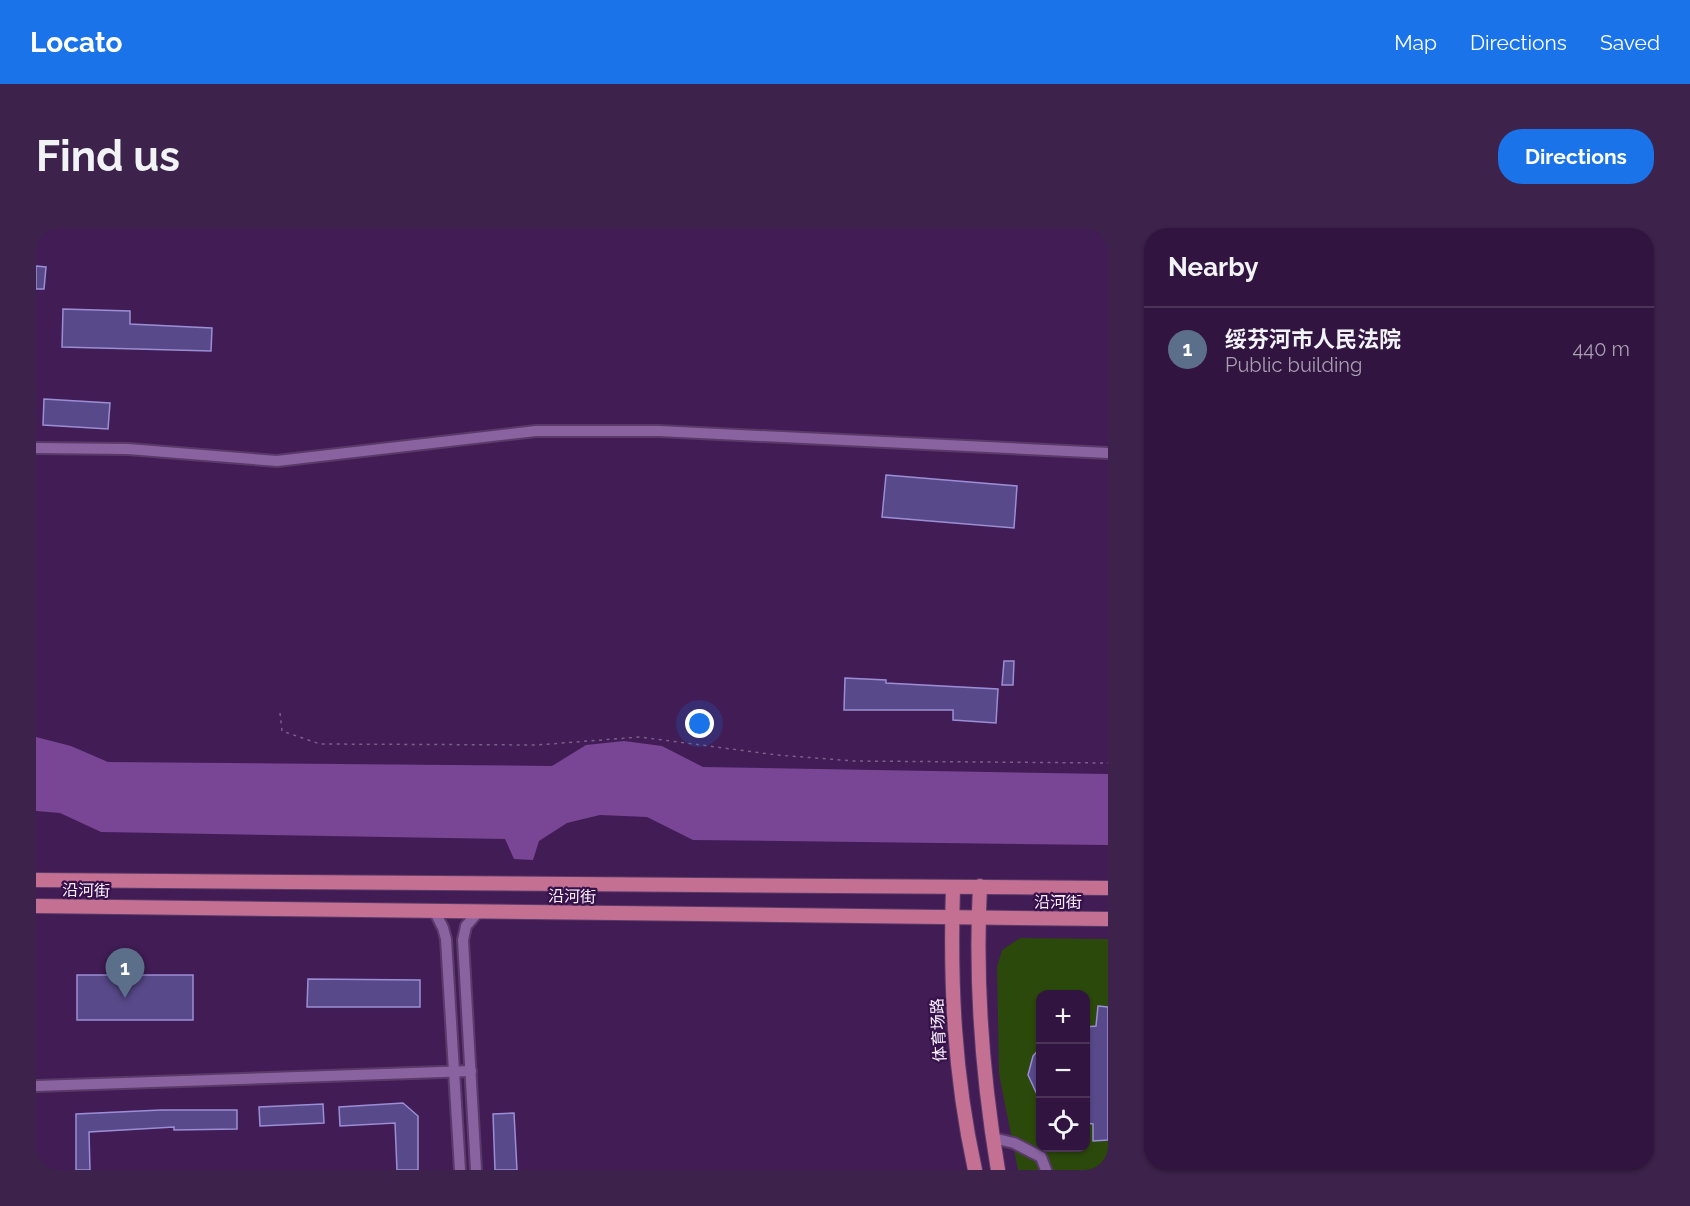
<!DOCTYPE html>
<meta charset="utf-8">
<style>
body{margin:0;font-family:Raleway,"Noto Sans SC",sans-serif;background:#3d224b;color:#f1f3f6}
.controls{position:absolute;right:18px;bottom:18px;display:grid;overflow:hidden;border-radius:12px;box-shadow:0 2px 4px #0004}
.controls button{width:54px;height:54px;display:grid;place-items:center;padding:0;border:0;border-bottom:2px solid #4c3459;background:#311540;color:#f1f3f6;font:30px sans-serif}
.you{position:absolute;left:664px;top:496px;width:21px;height:21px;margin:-15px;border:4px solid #fff;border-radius:50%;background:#1a73e8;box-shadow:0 0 0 9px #1a73e833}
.badge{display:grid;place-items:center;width:39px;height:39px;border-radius:50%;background:#1a73e8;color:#fff;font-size:20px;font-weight:700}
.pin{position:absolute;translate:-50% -50px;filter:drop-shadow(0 2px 3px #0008)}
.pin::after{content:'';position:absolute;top:32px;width:21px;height:18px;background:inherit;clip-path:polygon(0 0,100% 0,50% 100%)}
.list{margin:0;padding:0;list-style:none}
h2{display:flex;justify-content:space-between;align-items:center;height:78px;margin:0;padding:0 24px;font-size:26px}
h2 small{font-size:20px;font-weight:400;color:#a89fb1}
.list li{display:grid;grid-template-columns:39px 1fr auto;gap:18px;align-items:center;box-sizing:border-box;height:84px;padding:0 24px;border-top:2px solid #4c3459}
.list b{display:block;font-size:22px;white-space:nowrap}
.list p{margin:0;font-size:20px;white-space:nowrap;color:#a89fb1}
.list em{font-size:20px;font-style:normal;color:#a89fb1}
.icon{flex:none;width:33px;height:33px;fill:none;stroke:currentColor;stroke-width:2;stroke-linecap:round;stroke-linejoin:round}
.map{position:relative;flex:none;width:1072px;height:942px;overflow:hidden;border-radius:24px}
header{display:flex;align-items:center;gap:36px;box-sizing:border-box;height:84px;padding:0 30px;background:#1a73e8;color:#fff}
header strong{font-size:28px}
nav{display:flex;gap:33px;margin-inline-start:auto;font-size:21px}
.intro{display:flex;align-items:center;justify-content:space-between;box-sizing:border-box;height:144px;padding:0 36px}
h1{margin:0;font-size:42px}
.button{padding:15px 27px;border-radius:24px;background:#1a73e8;color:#fff;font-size:21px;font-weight:700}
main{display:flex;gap:36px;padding:0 36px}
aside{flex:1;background:#311540;border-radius:24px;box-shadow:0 2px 4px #0004}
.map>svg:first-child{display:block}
.green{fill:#2b490b;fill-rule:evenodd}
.water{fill:#794595}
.building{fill:#58498a;stroke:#9b8ed5;stroke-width:1.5}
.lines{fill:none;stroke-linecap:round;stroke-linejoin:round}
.minor-casing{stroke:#593a68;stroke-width:14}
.major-casing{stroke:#593a68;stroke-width:16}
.path{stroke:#7b5f8a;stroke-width:1.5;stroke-dasharray:3 4.5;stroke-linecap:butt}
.minor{stroke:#8962a0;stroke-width:10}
.major{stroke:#c47093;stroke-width:14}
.labels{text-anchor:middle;stroke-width:4.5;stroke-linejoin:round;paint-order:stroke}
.street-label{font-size:16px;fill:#f9f0fe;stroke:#371149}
</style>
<header>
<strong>Locato</strong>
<nav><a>Map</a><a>Directions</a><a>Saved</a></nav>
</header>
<div class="intro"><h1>Find us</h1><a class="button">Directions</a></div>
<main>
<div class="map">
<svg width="1072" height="942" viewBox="0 0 1072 942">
<rect width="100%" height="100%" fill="#411c55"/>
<path class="green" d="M984,710L1072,711V942H982L963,846L961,739L966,722ZM1005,766H1050V920H1005Z"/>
<path class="water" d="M0,509L35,518L72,534L516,538L550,517L588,513L626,518L667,539L1072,546V617L657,612L611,589L564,587L531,595L503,613L497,632L478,631L469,611L65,604L24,585L0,583Z"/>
<g class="building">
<path d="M0,38L10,39L8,61H0Z"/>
<path d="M27,81L94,83V96L176,100L175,123L26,119Z"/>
<path d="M8,171L74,175L72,201L7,197Z"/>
<path d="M850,247L981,258L978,300L846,289Z"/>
<path d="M968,433H978L977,457H966Z"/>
<path d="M809,450L850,452V455L962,461L960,495L917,492V482H808Z"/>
<rect x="41" y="747" width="116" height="45"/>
<path d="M272,751L384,752V779H271Z"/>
<path d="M1062,778L1072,779V912L1057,913V896L1050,895V799L1060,798Z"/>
<path d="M1005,819V875L992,847L997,828Z"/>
<path d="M367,875L382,888V942H361L359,895L304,898L303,879Z"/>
<path d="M287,876L288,895L224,898L223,879Z"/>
<path d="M125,882H201V901L138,902V899L53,904L54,942H40V886Z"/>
<path d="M478,885L481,942H459L457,886Z"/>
</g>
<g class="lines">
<g class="minor-casing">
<g id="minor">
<path d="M0,220L92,221L241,233L500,203H623L1072,225"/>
<path d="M398,682L407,700L410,711L424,942"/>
<path d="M0,858L435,843"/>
<path d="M957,910L978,915L1005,929L1010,942"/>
<path d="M440,942L427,712L430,698L443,683"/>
</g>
</g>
<g class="major-casing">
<g id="major">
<path d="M0,652L1072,660"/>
<path d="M944,658C939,754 946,847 962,942"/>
<path d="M917,659C914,756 918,846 939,942"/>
<path d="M0,678L1072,691"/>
</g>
</g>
<path class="path" d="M244,485L246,503L284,516L501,517L604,509L741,527L818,533L1072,535"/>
<use href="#minor" class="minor"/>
<use href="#major" class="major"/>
</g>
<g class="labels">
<g class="street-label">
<text transform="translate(50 662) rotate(1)" y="6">沿河街</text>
<text transform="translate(536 668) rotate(1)" y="6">沿河街</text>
<text x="1022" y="680">沿河街</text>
<text transform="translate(902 802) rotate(-93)" y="6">体育场路</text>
</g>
</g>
</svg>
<div class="controls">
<button>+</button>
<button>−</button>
<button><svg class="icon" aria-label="locate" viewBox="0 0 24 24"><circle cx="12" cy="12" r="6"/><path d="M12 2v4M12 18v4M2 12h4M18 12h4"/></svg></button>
</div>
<div class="you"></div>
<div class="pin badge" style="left:89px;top:770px;background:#5c6f8a">1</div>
</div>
<aside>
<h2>Nearby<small></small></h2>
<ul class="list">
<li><span class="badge" style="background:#5c6f8a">1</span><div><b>绥芬河市人民法院</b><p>Public building</p></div><em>440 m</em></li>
</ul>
</aside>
</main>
